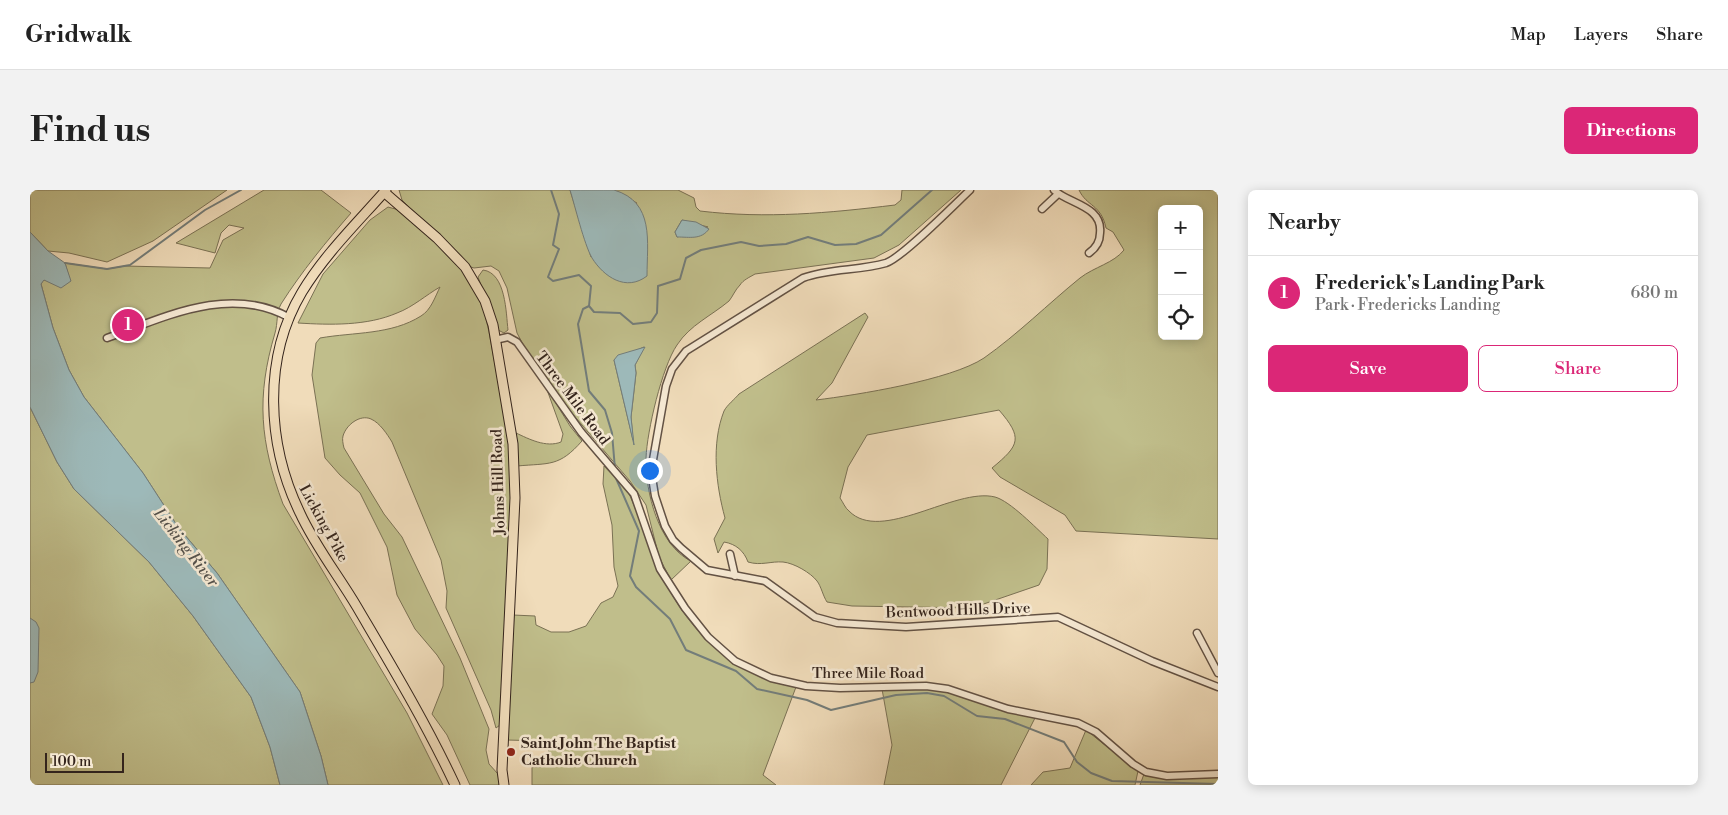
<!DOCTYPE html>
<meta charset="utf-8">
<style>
body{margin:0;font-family:"Libre Bodoni",serif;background:#f2f2f2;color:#222}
.controls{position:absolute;right:15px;top:15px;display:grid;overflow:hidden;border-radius:8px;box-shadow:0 2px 12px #0003}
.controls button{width:45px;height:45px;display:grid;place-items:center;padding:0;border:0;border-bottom:1px solid #e0e0e0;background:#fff;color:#222;font:25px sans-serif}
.scale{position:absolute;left:15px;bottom:12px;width:79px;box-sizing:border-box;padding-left:5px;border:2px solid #34241c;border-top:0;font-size:14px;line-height:18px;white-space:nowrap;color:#34241c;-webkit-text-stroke:4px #f5e8d2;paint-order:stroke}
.you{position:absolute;left:619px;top:280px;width:18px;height:18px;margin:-12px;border:4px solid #fff;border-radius:50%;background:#1a73e8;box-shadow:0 0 0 8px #1a73e833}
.badge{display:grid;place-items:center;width:32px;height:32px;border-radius:50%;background:#db2777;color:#fff;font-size:16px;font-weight:700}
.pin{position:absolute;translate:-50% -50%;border:2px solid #fff;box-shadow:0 1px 5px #0006}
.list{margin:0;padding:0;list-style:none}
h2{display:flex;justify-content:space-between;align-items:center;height:65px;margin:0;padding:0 20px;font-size:21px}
h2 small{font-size:16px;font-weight:400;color:#767676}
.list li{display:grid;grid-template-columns:32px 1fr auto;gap:15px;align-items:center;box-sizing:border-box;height:75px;padding:0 20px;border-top:1px solid #e0e0e0}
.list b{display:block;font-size:19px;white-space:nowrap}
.list p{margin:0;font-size:16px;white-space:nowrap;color:#767676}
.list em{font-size:16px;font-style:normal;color:#767676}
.actions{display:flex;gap:10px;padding:15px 20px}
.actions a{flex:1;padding:11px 0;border:1px solid #db2777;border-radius:8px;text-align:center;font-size:18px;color:#db2777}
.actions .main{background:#db2777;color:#fff}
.icon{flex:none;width:28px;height:28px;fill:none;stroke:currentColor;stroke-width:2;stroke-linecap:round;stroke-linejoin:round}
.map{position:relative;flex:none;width:1188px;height:595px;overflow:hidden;border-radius:8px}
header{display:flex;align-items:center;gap:30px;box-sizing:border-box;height:70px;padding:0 25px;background:#fff;border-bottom:1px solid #e0e0e0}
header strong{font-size:24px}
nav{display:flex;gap:28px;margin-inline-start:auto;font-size:18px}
.intro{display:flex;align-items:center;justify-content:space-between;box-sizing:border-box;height:120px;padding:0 30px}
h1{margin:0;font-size:35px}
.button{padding:12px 22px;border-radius:8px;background:#db2777;color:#fff;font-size:18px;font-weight:700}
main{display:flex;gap:30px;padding:0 30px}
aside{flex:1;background:#fff;border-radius:8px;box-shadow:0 2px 12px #0003}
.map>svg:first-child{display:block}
.green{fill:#c0be8b;stroke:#7a7154;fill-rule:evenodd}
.water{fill:#9db9b9;stroke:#737d7a}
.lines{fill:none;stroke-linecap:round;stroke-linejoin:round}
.stream{stroke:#737d7a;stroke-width:2}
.minor-casing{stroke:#635244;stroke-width:9}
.major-casing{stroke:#34241c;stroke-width:11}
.minor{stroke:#f5e8d2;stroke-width:6}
.major{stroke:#f0dcba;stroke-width:9}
.poi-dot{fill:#8f2418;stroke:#f5e8d2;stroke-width:2}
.labels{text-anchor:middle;stroke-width:5;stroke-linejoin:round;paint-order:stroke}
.street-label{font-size:15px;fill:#34241c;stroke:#f5e8d2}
.poi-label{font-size:15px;font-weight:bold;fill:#34241c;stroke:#f5e8d2;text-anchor:start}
.water-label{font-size:16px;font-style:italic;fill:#54514b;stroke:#f5e8d2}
</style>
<header>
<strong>Gridwalk</strong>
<nav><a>Map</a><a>Layers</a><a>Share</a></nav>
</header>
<div class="intro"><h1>Find us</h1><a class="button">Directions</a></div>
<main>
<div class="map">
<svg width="1188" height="595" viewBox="0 0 1188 595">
<rect width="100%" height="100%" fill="#f0dcba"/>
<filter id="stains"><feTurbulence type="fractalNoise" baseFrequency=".004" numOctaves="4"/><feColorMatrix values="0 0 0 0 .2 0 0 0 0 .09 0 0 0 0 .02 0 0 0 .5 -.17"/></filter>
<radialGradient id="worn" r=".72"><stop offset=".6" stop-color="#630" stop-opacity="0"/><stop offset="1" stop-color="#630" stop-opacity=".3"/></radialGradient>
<g class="green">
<path d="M0,0H197L123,51L77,72L39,63L18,61L0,42Z"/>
<path d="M234,0H291L321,23C296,52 272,81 251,114C246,123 248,133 245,143C226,207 230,252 253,314L377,523L413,595H298L291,566L270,502L187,383L148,337L113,283L54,207L39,180L23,138L11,94L13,90L40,91L35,73L77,79L95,76L180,78L193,50L214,38L199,35L191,43L185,63L146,53Z"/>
<path d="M369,0H540L561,67L607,13L583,0H648L664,8L666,17L670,21C736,29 799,23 865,15L871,10L872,0H931L869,55L844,68L725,84C720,87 713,90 710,95C705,100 703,106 699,111C681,126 660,135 647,155C632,177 617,241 616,268C615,302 629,356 661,371L641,390L629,367L616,315L600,291L540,221L495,158L487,143L477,98L469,81L461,76L444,78L438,76L372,10ZM652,30L678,37L647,47L645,42ZM614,157L605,175L606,183L601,227L603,250L584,170Z"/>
<path d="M1049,0H1188V349L1046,341L1035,325L970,287L962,278C990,255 993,248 969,220L837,245L818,277L810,308C813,312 815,318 819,321C851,354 925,297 965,307C980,311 1006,338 1018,349L1017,379L1009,395L942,418L822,416L797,412C793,406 791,396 787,391C781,383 764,373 753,372C741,371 731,376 718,372C714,361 706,354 694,352L688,363L684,349L695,328C686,295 681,254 694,221C697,215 705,209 709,204L835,123L838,127L802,193L786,210C827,205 921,190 954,168C988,144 1018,114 1050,88C1064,77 1084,73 1094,60L1083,42L1076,38C1071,14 1057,17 1049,0ZM1132,19H1169V146H1132Z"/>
<path d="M358,17L369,20L417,62L432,79L442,94L453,116L459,142L480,256L481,322L470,535L466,538L461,520L416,418L417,401L411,370L362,252C357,244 350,233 341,229C330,224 316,235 313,246C312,249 313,254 314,258L354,324L372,347L430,468L459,539L456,560L459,574L468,584L470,595H440L417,545L402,524L413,496L414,476L407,465L385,439L367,405L357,357L330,303L310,285L295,268L282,185L286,153L290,148C324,142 361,145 391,126C401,120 405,107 410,97C396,105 383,117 367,123C337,136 300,135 268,133L293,84L340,30Z"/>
<path d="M453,80C476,83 476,123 478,140L474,143L468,140L448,87Z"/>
<path d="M516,197L540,236L552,251C529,277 520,273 487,276L486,243C499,249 516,258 531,252L533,244Z"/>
<path d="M0,217L27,272L44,299L119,372L163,426L221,507L240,557L250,595H0Z"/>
<path d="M574,276C583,286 596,296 601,308C611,329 616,352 626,373C653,435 697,484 766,497L733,585L746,595H502V577L523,576L516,551L476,550L483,425L505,426L506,435L521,442H539L556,436L571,413L583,407L588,396L584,377L582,335L573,294Z"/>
<path d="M898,498C935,505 969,520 1006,526L971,595H854L862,555L852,499Z"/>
<path d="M1056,540L1108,581L1105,595H1001L1013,582L1040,578Z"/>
<path d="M1114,584L1188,587V595H1110Z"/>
</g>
<g class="water">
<path d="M540,0C553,0 571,0 584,0C625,12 617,52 617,86C596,102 574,87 562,68C554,54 545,16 540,0Z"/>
<path d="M652,30L666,32L679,39C671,50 660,47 647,47L645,42Z"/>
<path d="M0,42L18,61L35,73L41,91L31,98L14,90L11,94L23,138L39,180L54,207L113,283L148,337L187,383L270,502L291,566L298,595H250L240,557L221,507L163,426L119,372L44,299L27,272L0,217Z"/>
<path d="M615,157L605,175L606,183L601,227L604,255L584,170L588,165Z"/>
<path d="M0,428L6,432L9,438L8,482L4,492L0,493Z"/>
</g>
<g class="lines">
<g class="stream">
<path d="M521,0L529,24L523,55L529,59L518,87L523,91L549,85L561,96L559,116L553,119L548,134L559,201L575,220L582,243L585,279"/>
<path d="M35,73L77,79L100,75L175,20L211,0"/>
<path d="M559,116L564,122L590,123L603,134L621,132L627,123L628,96L650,89L656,68L671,60L711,52L729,56L756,54L778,47L805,55L826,54L851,45L902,0"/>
<path d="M585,286L609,341L600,386L606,397L640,429L656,460L706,481L727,499L777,510L801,520L866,505L897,503L914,506L947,526L975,529L1034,552L1047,572L1061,583L1082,591L1188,594"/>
</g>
<g class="minor-casing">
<g id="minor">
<path d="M940,0C924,15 873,67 856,73C829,81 800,78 773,88L656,161L642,179L636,196L621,281L625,306L635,336L643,350L651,358L677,380L735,391L785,427L807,433L876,437L1028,427L1122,471L1188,497"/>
<path d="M1024,0C1039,14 1073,16 1070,43C1070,51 1066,58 1059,63"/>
<path d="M1012,19L1028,4"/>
<path d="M77,148C135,127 200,94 260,128"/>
<path d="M465,150L478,147L487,152L551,242L604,304L630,379L655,418L678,447L705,471L741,488L776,496L810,498L896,496L918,499L978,519L1048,533L1066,542L1103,574L1116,582L1137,586L1188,584"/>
<path d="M700,364L705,386"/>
<path d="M1167,443L1188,483"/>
</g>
</g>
<g class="major-casing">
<g id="major">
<path d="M356,0C327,33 295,64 272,102C232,169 237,255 270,323C285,356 308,385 327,417C361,475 396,533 425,595"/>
<path d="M354,2L407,48L435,77L455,111L463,135L483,254L485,308L472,580L474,595"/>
</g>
</g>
<use href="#minor" class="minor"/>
<use href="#major" class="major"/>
</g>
<circle class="poi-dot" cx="481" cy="562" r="5"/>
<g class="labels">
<g class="street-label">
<text transform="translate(543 208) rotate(53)" y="5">Three Mile Road</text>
<text transform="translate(468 292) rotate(-92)" y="5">Johns Hill Road</text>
<text transform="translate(294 333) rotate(61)" y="5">Licking Pike</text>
<text transform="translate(928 420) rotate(-2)" y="5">Bentwood Hills Drive</text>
<text x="838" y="488">Three Mile Road</text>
</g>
<g class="poi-label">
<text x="491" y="558">Saint John The Baptist<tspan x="491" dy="17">Catholic Church</tspan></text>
</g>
<g class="water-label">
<text transform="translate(157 357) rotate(52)" y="6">Licking River</text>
</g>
</g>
<rect width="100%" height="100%" filter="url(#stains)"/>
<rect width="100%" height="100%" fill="url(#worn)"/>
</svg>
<div class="controls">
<button>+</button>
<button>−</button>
<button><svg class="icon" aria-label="locate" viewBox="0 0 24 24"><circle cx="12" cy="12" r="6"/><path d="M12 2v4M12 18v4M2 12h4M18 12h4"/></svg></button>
</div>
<div class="scale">100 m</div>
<div class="you"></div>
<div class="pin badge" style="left:98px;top:135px">1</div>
</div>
<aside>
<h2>Nearby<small></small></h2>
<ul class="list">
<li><span class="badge">1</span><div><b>Frederick's Landing Park</b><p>Park · Fredericks Landing</p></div><em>680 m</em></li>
</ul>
<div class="actions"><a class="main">Save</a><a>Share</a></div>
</aside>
</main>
